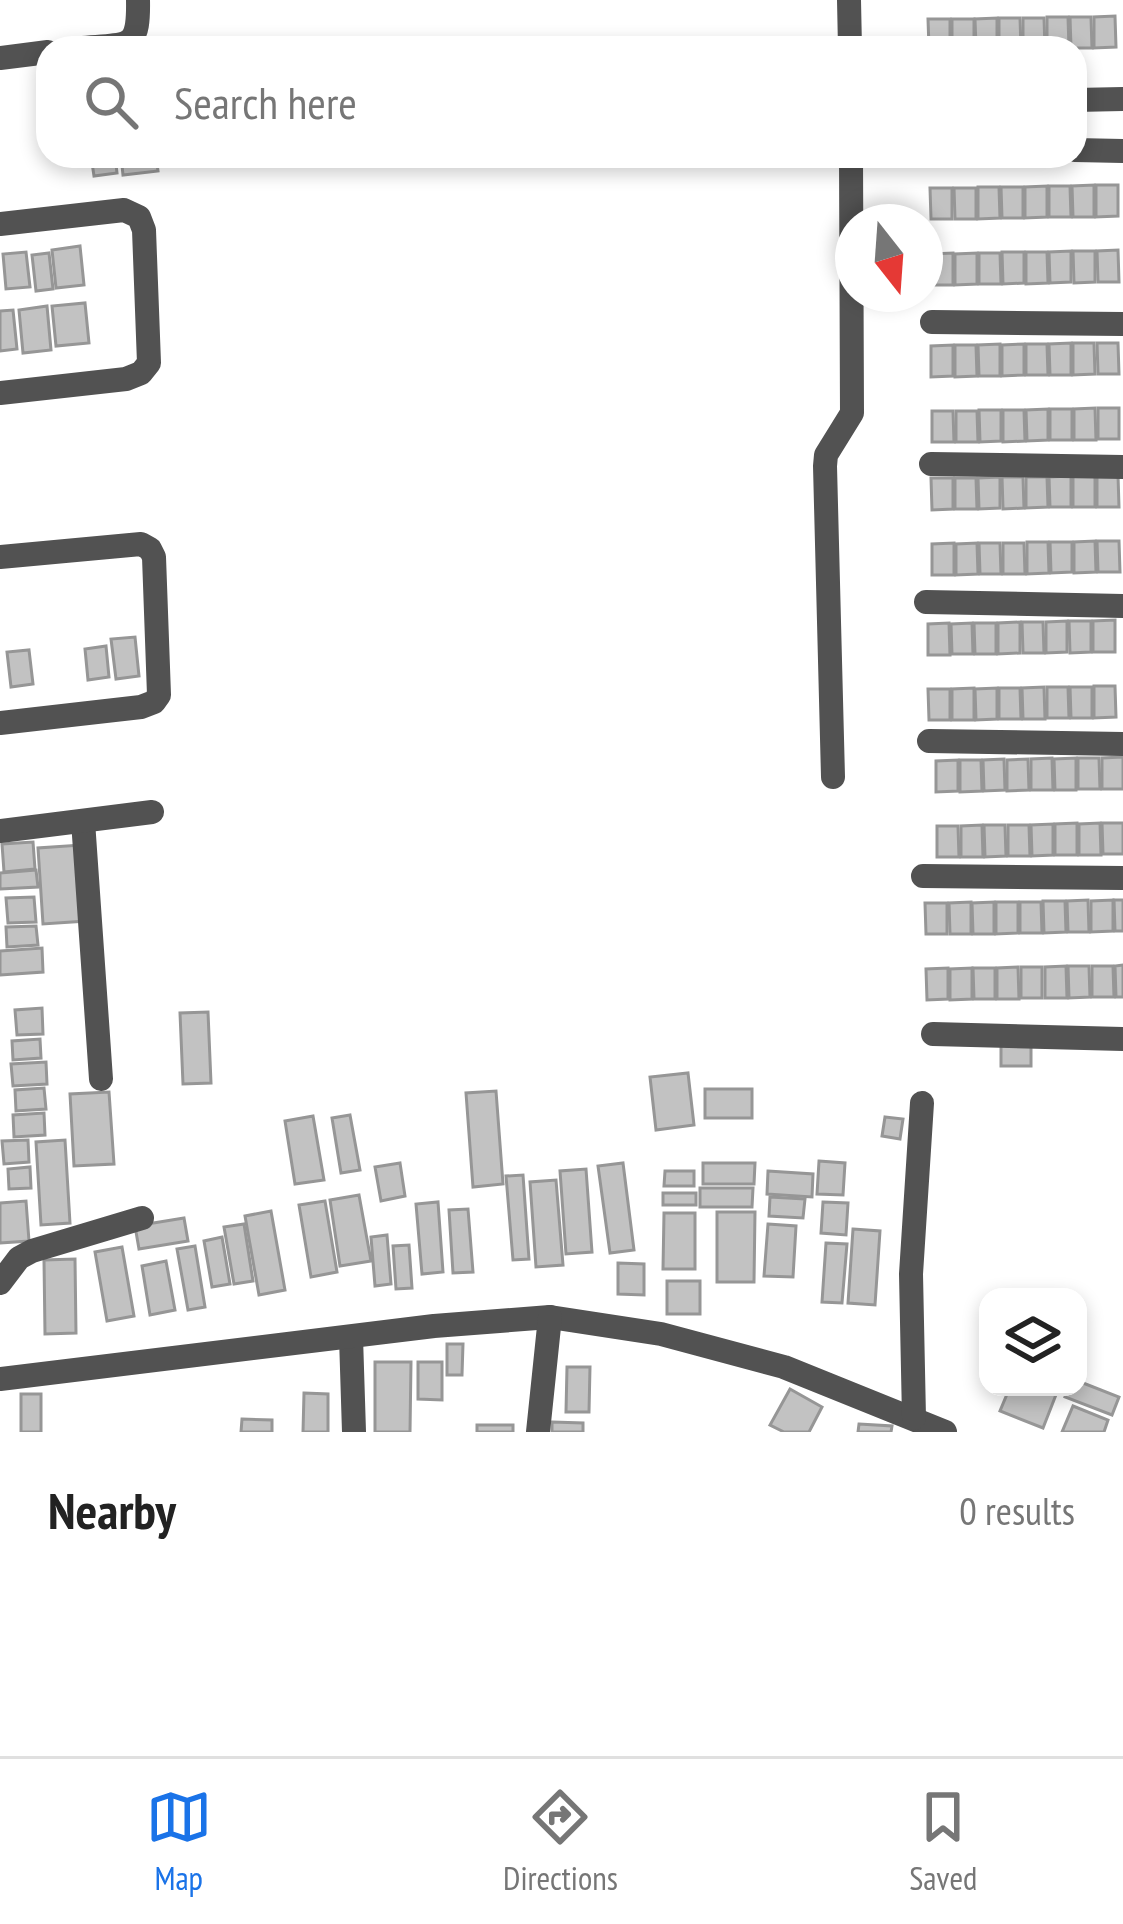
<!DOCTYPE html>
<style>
body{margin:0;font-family:"PT Sans Narrow",sans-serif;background:#f6f6f6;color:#222}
.controls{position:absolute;right:36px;bottom:36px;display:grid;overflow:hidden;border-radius:24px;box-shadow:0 6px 18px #0003}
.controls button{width:108px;height:108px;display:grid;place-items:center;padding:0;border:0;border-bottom:3px solid #e0e0e0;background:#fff;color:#222;font:60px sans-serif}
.compass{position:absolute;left:835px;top:204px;width:108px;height:108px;border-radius:50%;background:#fff;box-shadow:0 6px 18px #0003;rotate:163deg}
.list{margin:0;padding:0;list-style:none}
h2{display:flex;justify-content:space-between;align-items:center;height:156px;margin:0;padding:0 48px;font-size:51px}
h2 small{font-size:39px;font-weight:400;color:#767676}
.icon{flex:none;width:66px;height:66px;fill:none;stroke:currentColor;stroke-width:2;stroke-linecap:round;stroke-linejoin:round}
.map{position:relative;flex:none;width:1123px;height:1432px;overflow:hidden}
.search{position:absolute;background:#fff;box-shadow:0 6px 18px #0003;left:36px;right:36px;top:36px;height:132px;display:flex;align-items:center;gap:30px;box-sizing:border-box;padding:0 42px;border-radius:36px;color:#767676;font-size:45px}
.sheet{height:324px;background:#fff}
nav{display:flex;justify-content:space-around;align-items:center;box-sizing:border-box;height:168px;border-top:3px solid #e0e0e0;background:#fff;font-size:33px;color:#767676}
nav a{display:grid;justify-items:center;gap:6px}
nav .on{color:#1a73e8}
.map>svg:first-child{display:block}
.building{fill:#c2c2c2;stroke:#969696;stroke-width:3}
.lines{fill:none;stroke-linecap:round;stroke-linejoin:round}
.minor{stroke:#525252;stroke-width:24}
</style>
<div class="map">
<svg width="1123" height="1432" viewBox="0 0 1123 1432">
<rect width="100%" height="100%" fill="#fff"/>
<g class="building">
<path d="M1115,16L1116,47L1094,48V17Z"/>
<path d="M1047,17H1068L1069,48H1047Z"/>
<path d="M1070,17H1091L1092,48H1071Z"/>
<path d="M997,18V48H976L975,19Z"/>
<path d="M999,18H1020L1021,48H999Z"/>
<path d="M1023,18H1044L1045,48H1023Z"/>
<path d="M928,19H950V48H929Z"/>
<rect x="952" y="19" width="22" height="29"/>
<path d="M91,156H115L117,173L94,176Z"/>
<path d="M121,156H156L158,171L123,175Z"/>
<path d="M1094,185V217H1073L1072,186Z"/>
<path d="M1096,185H1118V216L1096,217Z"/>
<path d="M1047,186V217L1025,218V187Z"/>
<path d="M1049,186H1070L1071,217H1049Z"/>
<path d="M978,187H999L1000,218L978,219Z"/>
<path d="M1001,187H1023V218H1002Z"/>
<path d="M930,188H952V219H931Z"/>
<path d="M954,188H976V219H955Z"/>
<path d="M80,246L84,285L56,288L52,250Z"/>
<path d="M1118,250L1119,282H1098L1097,251Z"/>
<path d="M1071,251V282L1050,283L1049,252Z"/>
<path d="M1073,251H1095V282L1074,283Z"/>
<path d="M26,252L30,287L6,289L3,254Z"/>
<path d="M1002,252H1024V283L1003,284Z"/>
<path d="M1026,252H1047L1048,283L1026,284Z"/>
<path d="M49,253L53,289L36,291L32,255Z"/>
<path d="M953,253V285H932L931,254Z"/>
<path d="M977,253V284L955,285V254Z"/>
<path d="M979,253H1000L1001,284H979Z"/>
<path d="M85,303L89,343L56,346L52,306Z"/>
<path d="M47,306L51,350L23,353L19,310Z"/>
<path d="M13,310L17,349L0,351V311Z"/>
<path d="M1071,343V375H1050L1049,344Z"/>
<path d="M1073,343H1094L1095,374L1073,375Z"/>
<path d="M1097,343H1118L1119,374H1098Z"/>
<path d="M1000,344V376H979L978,345Z"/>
<path d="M1024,344V375L1002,376V345Z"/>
<path d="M1026,344H1047L1048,375H1026Z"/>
<path d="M953,345V376L931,377V346Z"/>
<path d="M955,345H976L977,376L955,377Z"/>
<path d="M1095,408L1096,440H1074V409Z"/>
<rect x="1098" y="408" width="21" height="31"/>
<path d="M1048,409V440L1027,441L1026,410Z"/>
<rect x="1050" y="409" width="22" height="31"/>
<path d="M979,410H1001V441L980,442Z"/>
<path d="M1003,410H1024L1025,441L1003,442Z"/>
<path d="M932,411H953L954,442H932Z"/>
<path d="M956,411H977L978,442H956Z"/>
<path d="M1095,475V507H1073V476Z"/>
<path d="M1118,475L1119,507H1097V476Z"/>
<path d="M1071,476V507H1050L1049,477Z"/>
<path d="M1000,477V508L979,509L978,478Z"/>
<path d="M1002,477H1023L1024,508L1003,509Z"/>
<path d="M1026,477H1047L1048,507L1026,508Z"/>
<path d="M931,478H953V509L932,510Z"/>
<path d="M955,478H976L977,509H955Z"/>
<path d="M1095,541L1096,572L1074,573V542Z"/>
<path d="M1097,541H1119L1120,572H1098Z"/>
<path d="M1027,542H1048L1049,573L1027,574Z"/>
<path d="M1050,542H1072V572L1051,573Z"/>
<path d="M954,543V575H932V544Z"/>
<path d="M977,543L978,574L956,575V544Z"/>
<path d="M979,543H1000L1001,574H980Z"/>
<path d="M1003,543H1024L1025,574H1003Z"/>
<path d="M1115,620V652H1093V621Z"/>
<path d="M1067,621V652L1046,653V622Z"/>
<path d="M1069,621H1091V652L1070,653Z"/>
<path d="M1020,622V653L998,654V623Z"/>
<path d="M1022,622H1043L1044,653H1023Z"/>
<path d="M949,623L950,655H928V624Z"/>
<path d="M972,623L973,654H952L951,624Z"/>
<path d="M974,623H996V654H975Z"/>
<path d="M135,637L139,676L116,679L111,639Z"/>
<path d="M106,646L109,677L88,680L85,649Z"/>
<path d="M29,650L33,684L11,687L7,652Z"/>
<path d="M1094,686H1115L1116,717L1094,718Z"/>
<path d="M1044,687L1045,719H1023L1022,688Z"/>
<path d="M1047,687H1068L1069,718H1047Z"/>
<path d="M1070,687H1092V718H1071Z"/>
<path d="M974,688V720H952V689Z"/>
<path d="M997,688V719L976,720L975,689Z"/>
<path d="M999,688H1020L1021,719H999Z"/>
<path d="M928,689H950V720H929Z"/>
<path d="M1123,757V789H1102V758Z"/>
<path d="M1052,758L1053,790H1031V759Z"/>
<path d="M1076,758V790H1055L1054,759Z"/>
<path d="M1078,758H1099L1100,789H1078Z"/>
<path d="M1004,759L1005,790L984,791L983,760Z"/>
<path d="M1028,759L1029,790L1007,791V760Z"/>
<path d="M958,760V791L936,792V761Z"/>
<path d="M960,760H981L982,791L960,792Z"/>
<path d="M1077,823V855H1055V824Z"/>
<path d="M1100,823L1101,855H1079V824Z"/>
<path d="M1102,823H1123V854H1103Z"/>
<path d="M1053,824V855L1032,856L1031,825Z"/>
<path d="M982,825L983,857H961V826Z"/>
<path d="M984,825H1005L1006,856L985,857Z"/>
<path d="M1008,825H1029L1030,856H1008Z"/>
<path d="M937,826H958L959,857H937Z"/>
<path d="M33,842L35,869L4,872L2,844Z"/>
<path d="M81,845L86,921L43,924L38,848Z"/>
<path d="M36,870L38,887L0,889V873Z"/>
<path d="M34,897L36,922L8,923L6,898Z"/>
<path d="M1088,900L1089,932H1068L1067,901Z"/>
<path d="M1113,900V931L1091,932V901Z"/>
<path d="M1114,900H1123V931H1115Z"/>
<path d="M1043,901H1065L1066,932L1044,933Z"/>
<path d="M971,902V934H950L949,903Z"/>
<path d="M994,902V934H973L972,903Z"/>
<path d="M996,902H1018V933L996,934Z"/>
<path d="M1020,902H1041L1042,933H1020Z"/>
<path d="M925,903H947V934H926Z"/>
<path d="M36,926L38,945L7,947L6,927Z"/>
<path d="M42,948L43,972L0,975V951Z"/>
<path d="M1123,965V997H1116L1115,966Z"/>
<path d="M1066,966L1067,998H1045V967Z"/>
<path d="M1068,966H1089L1090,997L1069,998Z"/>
<path d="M1092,966H1113L1114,997H1092Z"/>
<path d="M1018,967L1019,999H997V968Z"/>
<rect x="1021" y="967" width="21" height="31"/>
<path d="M948,968V999L927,1000L926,969Z"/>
<path d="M972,968V999L950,1000V969Z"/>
<path d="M973,968H995V999H974Z"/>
<path d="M42,1008L43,1034L17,1035L15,1010Z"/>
<path d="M208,1012L211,1083L183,1084L180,1013Z"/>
<path d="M40,1039L41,1058L13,1060L12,1041Z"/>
<path d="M1031,1044V1066H1001V1045Z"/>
<path d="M46,1062L47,1084L13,1086L11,1064Z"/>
<path d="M688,1073L694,1125L656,1130L650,1077Z"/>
<path d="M44,1088L46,1109L16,1111L15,1090Z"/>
<rect x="705" y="1089" width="47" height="29"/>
<path d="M496,1091L503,1184L473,1187L466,1093Z"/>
<path d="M109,1092L114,1164L74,1166L70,1094Z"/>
<path d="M44,1113L45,1135L14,1137L13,1115Z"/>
<path d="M350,1115L360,1170L341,1173L332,1118Z"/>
<path d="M313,1116L324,1180L295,1184L285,1121Z"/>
<path d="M885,1117L903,1119L900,1139L882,1136Z"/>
<path d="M28,1140L29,1162L4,1164L2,1141Z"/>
<path d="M65,1140L70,1223L41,1225L36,1142Z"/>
<path d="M819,1161L845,1163L843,1195L817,1194Z"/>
<path d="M400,1163L405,1196L381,1201L375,1167Z"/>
<path d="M623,1163L634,1250L610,1253L598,1166Z"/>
<path d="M703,1163H755L754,1184H703Z"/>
<path d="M30,1167L31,1188L9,1189L8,1169Z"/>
<path d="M586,1169L592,1252L566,1254L560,1171Z"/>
<path d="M665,1171H694V1186H664Z"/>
<path d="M768,1171L813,1174L812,1197L767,1194Z"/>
<path d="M523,1175L529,1259L513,1260L506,1176Z"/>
<path d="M556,1180L563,1265L536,1267L530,1182Z"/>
<path d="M700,1188H753L752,1207H700Z"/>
<rect x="663" y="1193" width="33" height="12"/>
<path d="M359,1195L371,1261L340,1266L330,1200Z"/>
<path d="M770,1197L805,1199L803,1218L769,1216Z"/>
<path d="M26,1201L29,1241L0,1243V1203Z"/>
<path d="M325,1201L337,1272L311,1277L299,1205Z"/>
<path d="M438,1202L443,1272L422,1274L416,1204Z"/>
<path d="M823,1202L848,1203L846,1235L821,1233Z"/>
<path d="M468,1209L473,1272L453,1273L449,1210Z"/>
<path d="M271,1211L285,1290L259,1295L245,1216Z"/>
<path d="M717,1212H755L754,1282H717Z"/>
<path d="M664,1213H695V1269H663Z"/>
<path d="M184,1218L188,1241L139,1249L135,1226Z"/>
<path d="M244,1224L253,1281L234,1284L224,1227Z"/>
<path d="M768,1224L796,1226L793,1277L764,1276Z"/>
<path d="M853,1229L880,1231L875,1305L848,1303Z"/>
<path d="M387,1235L391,1284L375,1286L371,1237Z"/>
<path d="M222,1237L230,1284L212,1287L204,1241Z"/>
<path d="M826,1243L847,1244L842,1303L822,1302Z"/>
<path d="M409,1245L412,1288L396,1289L393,1246Z"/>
<path d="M195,1246L205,1307L188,1310L177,1249Z"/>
<path d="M122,1247L134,1316L107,1321L95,1252Z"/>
<path d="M75,1259L76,1333L45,1334L44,1260Z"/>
<path d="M166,1261L175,1310L150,1315L142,1266Z"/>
<path d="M618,1263L644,1264V1295L618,1294Z"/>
<rect x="667" y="1281" width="33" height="33"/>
<path d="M447,1344H463L462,1375H447Z"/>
<path d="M375,1362H411L410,1432H375Z"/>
<path d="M418,1362H442V1400L418,1399Z"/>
<path d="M567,1367H590L589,1412H566Z"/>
<path d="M1078,1381L1119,1397L1112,1415L1065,1397L1069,1387H1078Z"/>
<path d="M1010,1387H1059L1043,1428L1000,1411Z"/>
<path d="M790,1389L822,1407L809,1432H784L770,1425Z"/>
<path d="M304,1393L328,1394V1432H303Z"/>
<rect x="21" y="1394" width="20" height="38"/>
<path d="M1073,1406L1108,1420L1104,1432H1062Z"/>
<path d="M242,1419L272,1420V1432H241Z"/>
<path d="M552,1422L583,1423V1432H552Z"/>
<path d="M859,1424L892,1426L891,1432H858Z"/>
<rect x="477" y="1425" width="36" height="7"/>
</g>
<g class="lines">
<g class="minor">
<path d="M849,0L850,48"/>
<path d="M83,48C128,43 139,52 138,0"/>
<path d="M0,58L48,52"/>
<path d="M1075,100L1123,99"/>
<path d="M1075,150L1123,151"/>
<path d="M0,224L124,210L139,217L144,230L149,363L141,373L126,379L0,393"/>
<path d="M932,322L1123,324"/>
<path d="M931,464L1123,467"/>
<path d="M0,557L141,544L150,549L154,557L159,695L154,702L141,707L0,723"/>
<path d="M926,602L1123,606"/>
<path d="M929,741L1123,744"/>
<path d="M833,777L825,466L826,455L852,413L851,156"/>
<path d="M83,821L101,1079"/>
<path d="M0,831L152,812"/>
<path d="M923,876L1123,878"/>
<path d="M933,1034L1123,1039"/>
<path d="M0,1283L19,1258L32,1251L142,1218"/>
<path d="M351,1337L354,1432"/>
<path d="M0,1379L434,1326L550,1317L661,1334L784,1367L945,1432"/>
<path d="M914,1418L911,1274L922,1103"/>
<path d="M538,1432L550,1317"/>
</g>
</g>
</svg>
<div class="controls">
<button><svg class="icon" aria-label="layers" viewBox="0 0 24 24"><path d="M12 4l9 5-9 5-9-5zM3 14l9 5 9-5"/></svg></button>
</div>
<svg class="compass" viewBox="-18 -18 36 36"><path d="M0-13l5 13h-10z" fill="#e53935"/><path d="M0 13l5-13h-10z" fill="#767676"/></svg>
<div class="search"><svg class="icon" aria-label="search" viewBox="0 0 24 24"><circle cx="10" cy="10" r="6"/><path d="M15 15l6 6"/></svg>Search here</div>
</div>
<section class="sheet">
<h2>Nearby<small>0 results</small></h2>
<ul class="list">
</ul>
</section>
<nav>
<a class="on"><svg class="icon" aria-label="map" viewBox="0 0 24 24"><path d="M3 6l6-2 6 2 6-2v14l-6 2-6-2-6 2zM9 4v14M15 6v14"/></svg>Map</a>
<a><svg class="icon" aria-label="directions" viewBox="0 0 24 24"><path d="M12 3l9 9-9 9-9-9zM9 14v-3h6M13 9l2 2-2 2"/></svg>Directions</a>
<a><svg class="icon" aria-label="saved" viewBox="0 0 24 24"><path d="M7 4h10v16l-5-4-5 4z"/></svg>Saved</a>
</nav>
